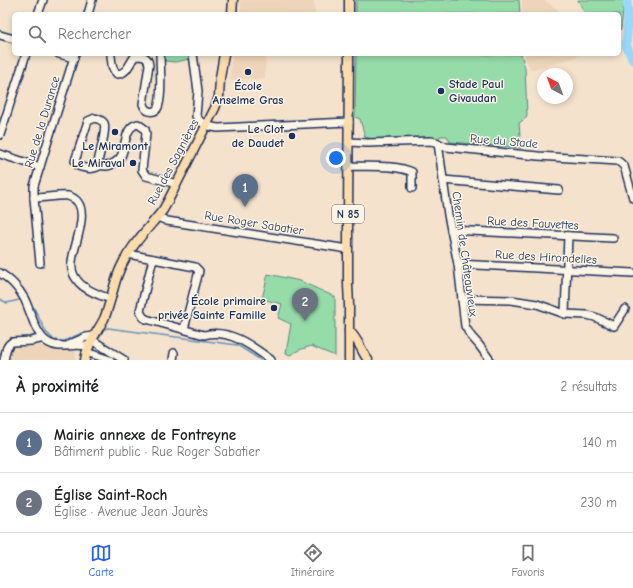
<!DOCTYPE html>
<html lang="fr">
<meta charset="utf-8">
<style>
body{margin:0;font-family:"Comic Neue",sans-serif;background:#f6f6f6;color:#202124}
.compass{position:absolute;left:537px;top:68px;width:36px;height:36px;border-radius:50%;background:#fff;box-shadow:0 2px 6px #0003;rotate:319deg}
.you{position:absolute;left:336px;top:158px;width:14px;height:14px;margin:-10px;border:3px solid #fff;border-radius:50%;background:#1a73e8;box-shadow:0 0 0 6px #1a73e833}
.badge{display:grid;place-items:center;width:26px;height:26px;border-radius:50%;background:#2563eb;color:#fff;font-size:13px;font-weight:700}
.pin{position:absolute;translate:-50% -33px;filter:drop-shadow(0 1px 2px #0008)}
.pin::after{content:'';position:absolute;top:21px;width:14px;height:12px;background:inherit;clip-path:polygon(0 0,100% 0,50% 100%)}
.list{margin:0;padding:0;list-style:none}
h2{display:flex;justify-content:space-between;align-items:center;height:52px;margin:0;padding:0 16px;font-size:17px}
h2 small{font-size:13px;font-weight:400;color:#757577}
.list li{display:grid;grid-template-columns:26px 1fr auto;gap:12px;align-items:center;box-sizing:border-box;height:60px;padding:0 16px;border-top:1px solid #e0e0e0}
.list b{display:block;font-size:15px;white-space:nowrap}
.list p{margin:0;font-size:13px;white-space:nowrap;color:#757577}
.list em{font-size:13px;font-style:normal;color:#757577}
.icon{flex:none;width:22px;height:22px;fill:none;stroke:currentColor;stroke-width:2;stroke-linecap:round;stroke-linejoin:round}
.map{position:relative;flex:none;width:633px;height:360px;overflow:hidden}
.search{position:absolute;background:#fff;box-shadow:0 2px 6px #0003;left:12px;right:12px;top:12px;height:44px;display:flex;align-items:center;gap:10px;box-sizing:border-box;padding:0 14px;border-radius:6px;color:#757577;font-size:15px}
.sheet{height:172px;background:#fff}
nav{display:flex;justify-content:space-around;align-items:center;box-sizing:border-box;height:56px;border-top:1px solid #e0e0e0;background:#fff;font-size:11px;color:#757577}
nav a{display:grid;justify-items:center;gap:2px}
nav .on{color:#2563eb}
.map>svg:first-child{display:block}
.built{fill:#eed5ba}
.green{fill:#96dca9;stroke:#588684}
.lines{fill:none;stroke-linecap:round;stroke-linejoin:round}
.stream{stroke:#6694bc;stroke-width:1.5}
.river{stroke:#98d8fa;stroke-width:9}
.minor-casing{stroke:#1b2f5e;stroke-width:10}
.major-casing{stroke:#1b2f5e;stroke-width:11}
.minor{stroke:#fcf5e5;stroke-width:7}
.major{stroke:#fcdcac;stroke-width:8}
.poi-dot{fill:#1b2f5e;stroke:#fcf5e5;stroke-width:1.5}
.labels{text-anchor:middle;stroke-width:3;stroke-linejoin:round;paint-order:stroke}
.shield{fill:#fcf5e5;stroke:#5e6a86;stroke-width:1}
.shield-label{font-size:11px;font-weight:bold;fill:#1b2f5e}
.poi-label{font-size:12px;font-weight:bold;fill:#1b2f5e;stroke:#fcf5e5;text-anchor:end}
.street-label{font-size:12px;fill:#1b2f5e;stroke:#fcf5e5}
</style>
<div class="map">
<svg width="633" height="360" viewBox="0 0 633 360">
<rect width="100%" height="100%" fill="#f4e2cc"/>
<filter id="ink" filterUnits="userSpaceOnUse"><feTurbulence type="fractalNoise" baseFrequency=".025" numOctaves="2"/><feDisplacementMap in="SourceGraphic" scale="8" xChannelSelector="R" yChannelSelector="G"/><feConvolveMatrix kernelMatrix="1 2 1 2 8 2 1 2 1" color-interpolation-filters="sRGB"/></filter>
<g filter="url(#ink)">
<g class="built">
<path d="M240,0H314L315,14H241Z"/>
<path d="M522,0H544L558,10L560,14H522Z"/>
<path d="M232,54H266L265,78L230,80L231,61H232Z"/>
<path d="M525,54H580L573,58L531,70L525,59Z"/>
<path d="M35,345L67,349H76V360H8L10,347Z"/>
</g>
<g class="green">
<path d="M356,0H519L520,14H356Z"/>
<path d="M578,0H624L621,29L619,31V14H585Z"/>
<path d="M165,54H189L190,59L175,62L165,61Z"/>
<path d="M356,54H521L525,68L527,114L526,118L519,123L521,148L450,142L447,136H440L439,138L373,139L365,137L360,119L355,117Z"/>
<path d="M268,274L300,281L335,297V356L311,346L299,350L290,355L286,353L291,324L278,318L282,304L262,299Z"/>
</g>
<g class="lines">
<g class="stream">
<path d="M0,299L7,303L19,300"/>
<path d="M33,306L46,332L54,340L64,341L82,333"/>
<path d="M105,329L108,328L237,345L261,360"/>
</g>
<path class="river" d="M627,0L628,22L626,45L633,60"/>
<g class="minor-casing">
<g id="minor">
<path d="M38,14L43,0"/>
<path d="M88,14L92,0"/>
<path d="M0,35L14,39"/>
<path d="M59,54L74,58"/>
<path d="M193,54L198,91L196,116L200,121L204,124L212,127L218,128L349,122"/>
<path d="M111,56C112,62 111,69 117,74C127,74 129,64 135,56C143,56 148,56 149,65L143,104C144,107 145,110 149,111C152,112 156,111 157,109C163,101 160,64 160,54"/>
<path d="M0,135L26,54"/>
<path d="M349,142L368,143L431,141L435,142L446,147L538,156L618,161L624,166L633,198"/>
<path d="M438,143L448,215L458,264L465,326L471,336L479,345L490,360"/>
<path d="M0,154L40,167"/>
<path d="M101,165L98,163C99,154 107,130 104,123C102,120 98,119 95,118L88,121L75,161L78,166C87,169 93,170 101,165C106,167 110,166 114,163C117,161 121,158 122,154C126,144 125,126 138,124L145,129L146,134L142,170L146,176L177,184"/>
<path d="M348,166C367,167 396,164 412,172V188"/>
<path d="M443,180L559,190"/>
<path d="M34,198C42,198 61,195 68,196C95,203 73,245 72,262C71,268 73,275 77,280C83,289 101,296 111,299"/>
<path d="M158,217L167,221L348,249"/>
<path d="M451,230L613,238"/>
<path d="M128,254L195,267L199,271L184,329"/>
<path d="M153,259L140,311L143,317L146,319L204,335C229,328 252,346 271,360"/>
<path d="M40,263L34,198V186L75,54"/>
<path d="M458,264L633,273"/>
<path d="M0,273C10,279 18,287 24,298C31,311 35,336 49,343C60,350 75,342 89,347"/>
<path d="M462,299L511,300L537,304L565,314L587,315L595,317L614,326L625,309"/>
<path d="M565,314L568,236"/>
<path d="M92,340L124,360"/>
<path d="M70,344L86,337L94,336"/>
<path d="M86,352L110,360"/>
<path d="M4,360C6,353 5,346 12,342L31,341L40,339L42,338"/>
<path d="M173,360L174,353"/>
</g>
</g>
<g class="major-casing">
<g id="major">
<path d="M349,0V14"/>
<path d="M232,14L233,0"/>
<path d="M349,331C358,338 361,351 368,360"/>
<path d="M85,360C87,345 97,332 104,319C111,303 113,285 120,269C130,246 148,229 163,210L167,203L215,108L219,97L220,78L224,54"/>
<path d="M349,360V305L348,285V221L349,54"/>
</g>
</g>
<use href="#minor" class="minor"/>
<use href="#major" class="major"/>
</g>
</g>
<g class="poi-dot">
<circle cx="248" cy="72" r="4"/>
<circle cx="441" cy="91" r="4"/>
<circle cx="115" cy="132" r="4"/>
<circle cx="292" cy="136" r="4"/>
<circle cx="133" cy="163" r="4"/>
<circle cx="274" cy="308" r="4"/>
</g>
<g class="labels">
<rect class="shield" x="332" y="205" width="32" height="18" rx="3"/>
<g class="shield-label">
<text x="348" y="218">N 85</text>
</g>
<g class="poi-label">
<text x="449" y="88" text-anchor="start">Stade Paul<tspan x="449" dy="14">Givaudan</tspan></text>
<text x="248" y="90" text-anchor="middle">École<tspan x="248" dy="14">Anselme Gras</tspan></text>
<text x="284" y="133">Le Clot<tspan x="284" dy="14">de Daudet</tspan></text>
<text x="115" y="150" text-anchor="middle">Le Miramont</text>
<text x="125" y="167">Le Miraval</text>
<text x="266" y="305">École primaire<tspan x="266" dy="14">privée Sainte Famille</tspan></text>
</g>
<g class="street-label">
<text transform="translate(42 122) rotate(-73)" y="4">Rue de la Durance</text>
<text transform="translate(504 141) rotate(5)" y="4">Rue du Stade</text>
<text transform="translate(173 162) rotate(-62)" y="4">Rue des Sagnières</text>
<text transform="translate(254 223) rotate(9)" y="4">Rue Roger Sabatier</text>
<text transform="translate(533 223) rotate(3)" y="4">Rue des Fauvettes</text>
<text transform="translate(465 254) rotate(82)" y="4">Chemin de Châteauvieux</text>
<text transform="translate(546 257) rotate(3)" y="4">Rue des Hirondelles</text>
</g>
</g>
</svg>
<svg class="compass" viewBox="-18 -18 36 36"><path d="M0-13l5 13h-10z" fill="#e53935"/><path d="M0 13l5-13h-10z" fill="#757577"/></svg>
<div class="you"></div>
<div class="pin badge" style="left:245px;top:207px;background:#5c6f8a">1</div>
<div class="pin badge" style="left:305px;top:321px;background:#6b7280">2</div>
<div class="search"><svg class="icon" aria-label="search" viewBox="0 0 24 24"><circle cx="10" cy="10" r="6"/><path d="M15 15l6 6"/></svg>Rechercher</div>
</div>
<section class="sheet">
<h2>À proximité<small>2 résultats</small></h2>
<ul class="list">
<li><span class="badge" style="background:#5c6f8a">1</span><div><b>Mairie annexe de Fontreyne</b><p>Bâtiment public · Rue Roger Sabatier</p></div><em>140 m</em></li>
<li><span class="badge" style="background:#6b7280">2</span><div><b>Église Saint-Roch</b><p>Église · Avenue Jean Jaurès</p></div><em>230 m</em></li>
</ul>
</section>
<nav>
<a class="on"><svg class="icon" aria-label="map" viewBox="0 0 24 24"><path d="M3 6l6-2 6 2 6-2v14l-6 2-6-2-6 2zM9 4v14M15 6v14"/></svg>Carte</a>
<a><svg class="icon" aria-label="directions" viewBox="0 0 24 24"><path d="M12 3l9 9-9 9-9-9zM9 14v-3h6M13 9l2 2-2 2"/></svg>Itinéraire</a>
<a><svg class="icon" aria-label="saved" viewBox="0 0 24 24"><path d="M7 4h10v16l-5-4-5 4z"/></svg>Favoris</a>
</nav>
